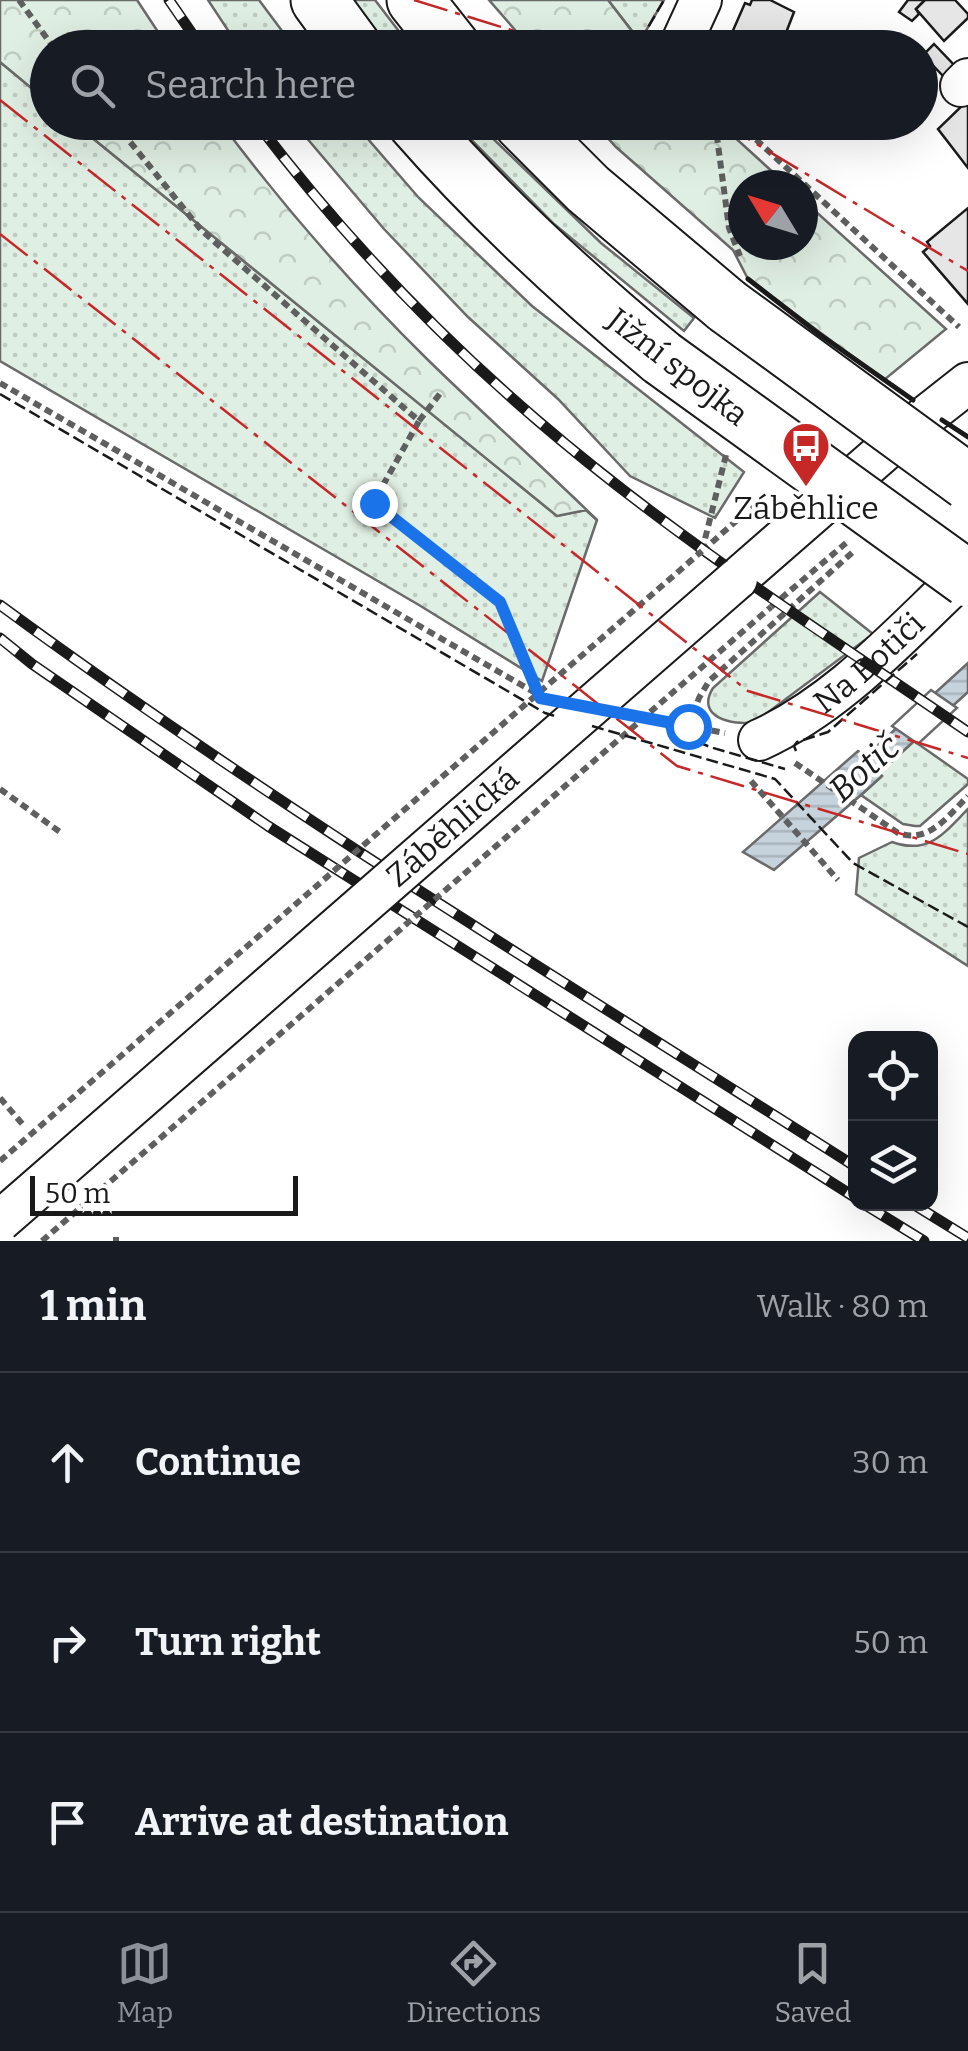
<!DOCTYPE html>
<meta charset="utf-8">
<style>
body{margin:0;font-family:Bitter,serif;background:#20242c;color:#f1f3f6}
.controls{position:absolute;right:30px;bottom:30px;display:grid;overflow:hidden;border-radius:20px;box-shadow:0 10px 40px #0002}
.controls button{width:90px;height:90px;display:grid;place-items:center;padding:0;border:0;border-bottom:2px solid #363941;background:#171b24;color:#f1f3f6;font:50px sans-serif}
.compass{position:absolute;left:728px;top:170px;width:90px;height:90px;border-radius:50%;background:#171b24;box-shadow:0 10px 40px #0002;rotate:308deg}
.scale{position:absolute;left:30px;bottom:25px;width:268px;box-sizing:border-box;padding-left:10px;border:5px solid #1a1a1a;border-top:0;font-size:28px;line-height:35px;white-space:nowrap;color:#1a1a1a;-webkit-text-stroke:8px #fff;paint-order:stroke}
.stop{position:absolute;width:30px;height:30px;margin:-22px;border:8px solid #1a73e8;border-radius:50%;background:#fff}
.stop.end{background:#1a73e8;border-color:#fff;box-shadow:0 2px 10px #0008}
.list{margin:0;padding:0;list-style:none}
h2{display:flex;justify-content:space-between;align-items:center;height:130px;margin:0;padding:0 40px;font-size:42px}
h2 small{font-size:32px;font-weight:400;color:#9ea1a6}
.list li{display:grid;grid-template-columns:65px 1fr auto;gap:30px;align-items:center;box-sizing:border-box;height:180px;padding:0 40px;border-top:2px solid #363941}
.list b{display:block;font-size:38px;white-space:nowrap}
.list em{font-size:32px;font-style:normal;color:#9ea1a6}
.icon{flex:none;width:55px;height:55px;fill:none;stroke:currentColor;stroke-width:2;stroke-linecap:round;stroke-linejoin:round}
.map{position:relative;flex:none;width:968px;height:1241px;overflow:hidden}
.search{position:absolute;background:#171b24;box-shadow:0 10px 40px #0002;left:30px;right:30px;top:30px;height:110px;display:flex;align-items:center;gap:25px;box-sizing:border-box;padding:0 35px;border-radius:55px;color:#9ea1a6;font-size:38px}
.sheet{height:670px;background:#171b24}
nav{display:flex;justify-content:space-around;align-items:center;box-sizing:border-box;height:140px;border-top:2px solid #363941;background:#171b24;font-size:28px;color:#9ea1a6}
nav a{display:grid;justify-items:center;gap:5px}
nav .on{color:#8c9099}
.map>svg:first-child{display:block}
.grass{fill:url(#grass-dots);stroke:#6a6a6a;stroke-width:2.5}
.forest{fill:url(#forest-crowns);stroke:#6a6a6a;stroke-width:2.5}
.water{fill:url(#water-rules);stroke:#6a6a6a;stroke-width:2.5}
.pier{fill:#fff;stroke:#6a6a6a;stroke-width:2.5}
.building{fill:#e6e6e6;stroke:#1a1a1a;stroke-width:2.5}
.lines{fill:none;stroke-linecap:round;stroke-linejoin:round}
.minor-casing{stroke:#1a1a1a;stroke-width:44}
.highway-casing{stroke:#1a1a1a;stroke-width:59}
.path{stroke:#5f5f5f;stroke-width:6;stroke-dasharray:8 5;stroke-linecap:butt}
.minor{stroke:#fff;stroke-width:40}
.highway{stroke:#fff;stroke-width:55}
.rail-casing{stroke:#1a1a1a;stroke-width:11}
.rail{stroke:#fff;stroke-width:8;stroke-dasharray:22;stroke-linecap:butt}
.minor-bridge-casing{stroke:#1a1a1a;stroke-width:44;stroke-linecap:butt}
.highway-bridge-casing{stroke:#1a1a1a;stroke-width:59;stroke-linecap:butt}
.path-bridge{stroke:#5f5f5f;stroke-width:6;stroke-dasharray:8 5;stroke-linecap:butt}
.minor-bridge{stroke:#fff;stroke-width:40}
.highway-bridge{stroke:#fff;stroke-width:55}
.fence{stroke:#1a1a1a;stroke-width:2.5;stroke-dasharray:12 5;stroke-linecap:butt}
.wall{stroke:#1a1a1a;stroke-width:5}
.power{stroke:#c62828;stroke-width:2.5;stroke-dasharray:35 8 5 8;stroke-linecap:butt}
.route{stroke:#1a73e8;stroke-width:12}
.labels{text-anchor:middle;stroke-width:8;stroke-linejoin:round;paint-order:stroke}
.street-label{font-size:32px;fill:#1a1a1a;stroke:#fff}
.poi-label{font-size:32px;fill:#1a1a1a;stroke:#fff}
.water-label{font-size:35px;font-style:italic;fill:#1a1a1a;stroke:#fff}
</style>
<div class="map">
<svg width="968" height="1241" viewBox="0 0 968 1241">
<defs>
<pattern id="grass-dots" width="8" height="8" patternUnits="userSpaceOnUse" patternTransform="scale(2.5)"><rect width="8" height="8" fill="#e0efe3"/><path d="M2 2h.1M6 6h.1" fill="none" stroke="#c0ccc2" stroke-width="1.8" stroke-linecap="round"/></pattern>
<pattern id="forest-crowns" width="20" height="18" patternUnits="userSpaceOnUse" patternTransform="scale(2.5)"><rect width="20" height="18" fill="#e0efe3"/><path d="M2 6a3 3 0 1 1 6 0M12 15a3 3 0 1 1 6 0" fill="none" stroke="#c0ccc2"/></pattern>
<pattern id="water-rules" width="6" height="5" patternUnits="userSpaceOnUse" patternTransform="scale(2.5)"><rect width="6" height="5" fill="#c6d2dc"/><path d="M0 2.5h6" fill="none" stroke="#aab4bc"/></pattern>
</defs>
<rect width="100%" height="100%" fill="#fff"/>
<g class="grass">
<path d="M208,0H259L294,47H239Z"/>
<path d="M352,0H375L411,47H389Z"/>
<path d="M608,0H664L640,41Z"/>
<path d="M0,62L47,101L48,122L74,123L557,516L586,510L597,520L542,681L419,605L0,361Z"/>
<path d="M294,123H354L419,198L532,306L744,472L715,518L630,476L558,399L468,317L384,229Z"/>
<path d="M455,123H477L601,243L694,318L684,331L554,224Z"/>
<path d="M820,592L873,634L755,722C732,726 695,717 713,688Z"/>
<path d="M914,741L968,779V784L920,826H915L903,824L861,795L881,777L879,773Z"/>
<path d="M968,809V966L856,894L859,858L892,842C929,855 943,834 968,809Z"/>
</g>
<g class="forest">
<path d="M0,0H137L168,47L48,48L47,101L0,62Z"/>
<path d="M489,0H608L644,47H530Z"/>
<path d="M74,123H221C283,206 352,285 426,358C482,413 541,465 597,520L586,510L557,516Z"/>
<path d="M594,123H719L787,185H743V245H803V200L946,329L884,380L748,279L733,250L616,147Z"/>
</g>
<path class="water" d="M968,663V692L879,773L882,776L861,795L774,870L743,852L858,751L866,756Z"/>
<path class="pier" d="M931,690L957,708L918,744L892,726Z"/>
<g class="building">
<path d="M752,0H770L794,12L784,38L788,40L785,48L732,47L736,37L731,35L745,3L750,5Z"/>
<path d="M908,0H925L916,9L919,14L912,21L899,12Z"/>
<path d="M925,0H955L968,14V18L944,41L916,9Z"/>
<path d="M934,44L956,67L945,78L923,55Z"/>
<path d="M968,100V168L938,129Z"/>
<path d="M968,208V304L923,252L930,246L927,242Z"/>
</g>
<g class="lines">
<g class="minor-casing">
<g id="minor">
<path d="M679,48L701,0"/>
<path d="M961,86L968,79"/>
<path d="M737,579L907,431L968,383"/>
<path id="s1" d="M759,740C841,703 903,631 968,571"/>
</g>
</g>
<g class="highway-casing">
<g id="highway">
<path d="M319,0L354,48"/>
<path d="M415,0L453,48"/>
<path d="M415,122C491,209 574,285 662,358"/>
<path d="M521,122L588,189L727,306"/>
</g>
</g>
<g class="path">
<path d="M19,0L54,48"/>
<path d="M114,122L201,230L419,421L373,503L499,602L539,695"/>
<path d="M715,122L729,228L740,256"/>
<path d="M737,122L959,327"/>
<path d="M0,383L544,698"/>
<path d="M419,421L442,391"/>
<path d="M702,551L726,455"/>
<path d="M702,551L768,493"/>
<path d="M771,607L846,543"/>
<path d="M635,716L725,733"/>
<path d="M688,726L699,698L709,681L854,551"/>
<path d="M795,763L898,833C929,844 948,816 968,796"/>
<path d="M751,781L838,880"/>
<path d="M0,789L60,832"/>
<path d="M0,1098L25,1127"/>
<path d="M116,1237V1241"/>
</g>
<use href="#minor" class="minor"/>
<use href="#highway" class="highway"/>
<g class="rail-casing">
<g id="rail">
<path d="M169,0L202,48"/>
<path d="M256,122C339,231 433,331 537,420C672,536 822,632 968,732"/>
<path d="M0,605C275,807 568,984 856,1167"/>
<path d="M0,638L32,664L268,826L856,1198"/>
<path d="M864,1204L924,1241"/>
<path d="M913,1204L968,1238"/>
</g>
</g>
<use href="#rail" class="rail"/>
<g class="minor-bridge-casing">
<g id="minor-bridge">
<path id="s2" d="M0,1221L737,579"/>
</g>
</g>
<g class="highway-bridge-casing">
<g id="highway-bridge">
<path d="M727,306L968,482"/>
<path d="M662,358L968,579"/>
</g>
</g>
<g class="path-bridge">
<path d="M0,1161L702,551"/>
<path d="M42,1241L771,607"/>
</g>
<use href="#minor-bridge" class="minor-bridge"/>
<use href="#highway-bridge" class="highway-bridge"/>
<g class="fence">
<path d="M640,41L664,0"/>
<path d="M0,394L545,713L558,717"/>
<path d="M592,726L775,779L853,863L968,927"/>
<path d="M666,728L710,747L785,769"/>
<path d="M796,751L794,746L797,742L828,732L917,654"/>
</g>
<g class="wall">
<path d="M748,279L819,334L913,400"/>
<path d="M942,420L968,437"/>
</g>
<g class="power">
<path d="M414,0L569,48"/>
<path d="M0,100L748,691L968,758"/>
<path d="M720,122L968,271"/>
<path d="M0,234L677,766L968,854"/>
</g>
</g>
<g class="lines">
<path class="route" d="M374,503L500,602L540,698L688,726"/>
</g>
<defs>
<g id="bus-pin" transform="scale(2.5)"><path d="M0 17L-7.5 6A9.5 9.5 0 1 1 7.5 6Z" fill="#c62828" stroke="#fff"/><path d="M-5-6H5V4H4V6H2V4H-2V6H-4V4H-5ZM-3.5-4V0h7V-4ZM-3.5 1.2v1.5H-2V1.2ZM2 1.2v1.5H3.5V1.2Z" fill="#fff"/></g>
</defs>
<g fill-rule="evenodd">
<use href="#bus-pin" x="806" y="446"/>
</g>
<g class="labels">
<g class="street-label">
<text transform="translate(678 367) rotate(38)" y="11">Jižní spojka</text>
<text dy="11" stroke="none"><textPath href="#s1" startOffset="135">Na Botiči</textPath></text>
<text dy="11" stroke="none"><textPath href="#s2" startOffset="600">Záběhlická</textPath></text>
</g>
<g class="poi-label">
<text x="806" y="519">Záběhlice</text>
</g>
<g class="water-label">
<text transform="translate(864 768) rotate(-42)" y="12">Botič</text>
</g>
</g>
</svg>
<div class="controls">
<button><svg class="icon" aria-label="locate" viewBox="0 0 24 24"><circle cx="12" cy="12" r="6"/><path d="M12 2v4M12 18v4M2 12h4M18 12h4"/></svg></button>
<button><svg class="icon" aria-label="layers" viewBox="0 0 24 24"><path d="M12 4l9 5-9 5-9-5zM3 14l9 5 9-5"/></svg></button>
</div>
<svg class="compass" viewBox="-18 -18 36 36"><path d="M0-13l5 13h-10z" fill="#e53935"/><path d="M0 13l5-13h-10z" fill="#9ea1a6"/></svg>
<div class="scale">50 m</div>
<div class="stop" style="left:688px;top:726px"></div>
<div class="stop end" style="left:374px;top:503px"></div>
<div class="search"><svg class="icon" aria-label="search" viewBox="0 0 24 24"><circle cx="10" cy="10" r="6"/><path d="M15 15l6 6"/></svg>Search here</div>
</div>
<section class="sheet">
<h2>1 min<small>Walk · 80 m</small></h2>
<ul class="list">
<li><svg class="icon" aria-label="ahead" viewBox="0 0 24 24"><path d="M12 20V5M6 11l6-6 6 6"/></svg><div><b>Continue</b></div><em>30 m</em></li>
<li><svg class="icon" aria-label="right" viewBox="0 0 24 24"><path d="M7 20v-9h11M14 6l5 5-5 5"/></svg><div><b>Turn right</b></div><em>50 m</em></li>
<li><svg class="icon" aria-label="arrive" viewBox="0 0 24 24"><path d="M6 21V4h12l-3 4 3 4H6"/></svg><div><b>Arrive at destination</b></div></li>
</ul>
</section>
<nav>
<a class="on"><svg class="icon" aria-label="map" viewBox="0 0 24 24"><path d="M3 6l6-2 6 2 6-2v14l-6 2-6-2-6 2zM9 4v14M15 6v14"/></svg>Map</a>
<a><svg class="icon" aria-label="directions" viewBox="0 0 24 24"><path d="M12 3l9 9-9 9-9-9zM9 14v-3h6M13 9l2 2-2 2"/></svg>Directions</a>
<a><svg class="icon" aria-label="saved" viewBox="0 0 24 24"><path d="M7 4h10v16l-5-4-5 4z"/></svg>Saved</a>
</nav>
